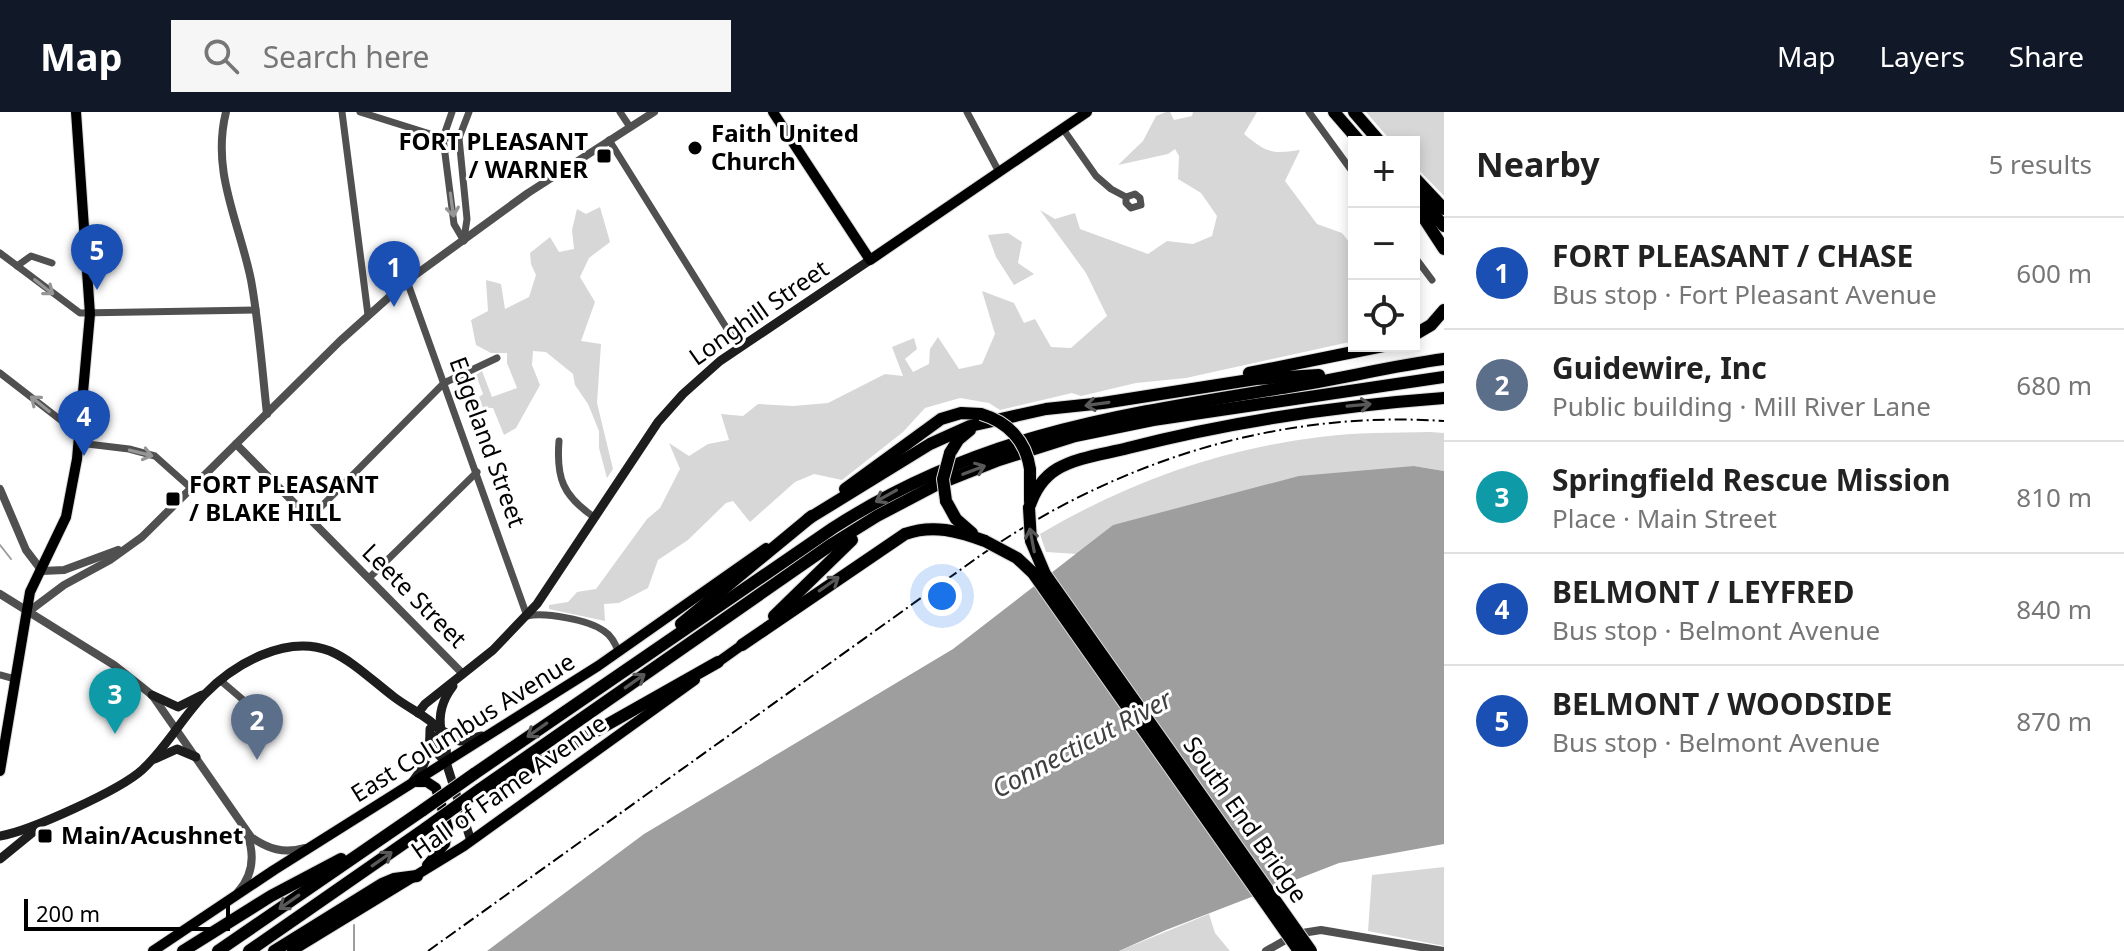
<!DOCTYPE html>
<meta charset="utf-8">
<style>
body{margin:0;font-family:"Noto Sans",sans-serif;background:#f6f6f6;color:#222}
.controls{position:absolute;right:24px;top:24px;display:grid;overflow:hidden;border-radius:0px;box-shadow:0 4px 12px #0003}
.controls button{width:72px;height:72px;display:grid;place-items:center;padding:0;border:0;border-bottom:2px solid #e0e0e0;background:#fff;color:#222;font:40px sans-serif}
.scale{position:absolute;left:24px;bottom:20px;width:206px;box-sizing:border-box;padding-left:8px;border:4px solid #000;border-top:0;font-size:22px;line-height:28px;white-space:nowrap;color:#000;-webkit-text-stroke:6px #fff;paint-order:stroke}
.you{position:absolute;left:942px;top:484px;width:28px;height:28px;margin:-20px;border:6px solid #fff;border-radius:50%;background:#1a73e8;box-shadow:0 0 0 12px #1a73e833}
.badge{display:grid;place-items:center;width:52px;height:52px;border-radius:50%;background:#111827;color:#fff;font-size:26px;font-weight:700}
.pin{position:absolute;translate:-50% -66px;filter:drop-shadow(0 2px 4px #0008)}
.pin::after{content:'';position:absolute;top:42px;width:28px;height:24px;background:inherit;clip-path:polygon(0 0,100% 0,50% 100%)}
.list{margin:0;padding:0;list-style:none}
h2{display:flex;justify-content:space-between;align-items:center;height:104px;margin:0;padding:0 32px;font-size:34px}
h2 small{font-size:26px;font-weight:400;color:#767676}
.list li{display:grid;grid-template-columns:52px 1fr auto;gap:24px;align-items:center;box-sizing:border-box;height:112px;padding:0 32px;border-top:2px solid #e0e0e0}
.list b{display:block;font-size:30px;white-space:nowrap}
.list p{margin:0;font-size:26px;white-space:nowrap;color:#767676}
.list em{font-size:26px;font-style:normal;color:#767676}
.icon{flex:none;width:44px;height:44px;fill:none;stroke:currentColor;stroke-width:2;stroke-linecap:round;stroke-linejoin:round}
.map{position:relative;flex:none;width:1444px;height:839px;overflow:hidden}
header{display:flex;align-items:center;gap:48px;box-sizing:border-box;height:112px;padding:0 40px;background:#111827;color:#fff}
header strong{font-size:38px}
nav{display:flex;gap:44px;margin-inline-start:auto;font-size:28px}
.search{width:560px;height:72px;background:#f6f6f6;display:flex;align-items:center;gap:20px;box-sizing:border-box;padding:0 28px;border-radius:0px;color:#767676;font-size:30px}
main{display:flex}
aside{flex:1;background:#fff}
.map>svg:first-child{display:block}
.green{fill:#d7d7d7}
.water{fill:#9e9e9e}
.lines{fill:none;stroke-linecap:round;stroke-linejoin:round}
.stream{stroke:#9e9e9e;stroke-width:2}
.primary-casing{stroke:#dbdbdb;stroke-width:12}
.motorway-casing{stroke:#dbdbdb;stroke-width:14}
.minor{stroke:#505050;stroke-width:7}
.tertiary{stroke:#505050;stroke-width:8}
.secondary{stroke:#1d1d1d;stroke-width:9}
.primary{stroke:#000;stroke-width:10}
.motorway{stroke:#000;stroke-width:12}
.rail{stroke:#000;stroke-width:2;stroke-dasharray:12 4 2 4;stroke-linecap:butt}
.motorway-bridge-casing{stroke:#dbdbdb;stroke-width:14;stroke-linecap:butt}
.motorway-bridge{stroke:#000;stroke-width:12}
.oneway{stroke:#969696}
.oneway2{stroke:#595959}
.poi-dot{fill:#000;stroke:#fff;stroke-width:3}
.labels{text-anchor:middle;stroke-width:6;stroke-linejoin:round;paint-order:stroke}
.poi-label{font-size:24px;font-weight:bold;fill:#000;stroke:#fff;text-anchor:start}
.street-label{font-size:24px;fill:#000;stroke:#fff}
.water-label{font-size:26px;font-style:italic;fill:#3f3f3f;stroke:#fff}
</style>
<header>
<strong>Map</strong>
<div class="search"><svg class="icon" aria-label="search" viewBox="0 0 24 24"><circle cx="10" cy="10" r="6"/><path d="M15 15l6 6"/></svg>Search here</div>
<nav><a>Map</a><a>Layers</a><a>Share</a></nav>
</header>
<main>
<div class="map">
<svg width="1444" height="839" viewBox="0 0 1444 839">
<rect width="100%" height="100%" fill="#fff"/>
<g class="green">
<path d="M1166,0H1170L1174,8L1192,4L1193,0H1257L1244,22C1267,41 1271,42 1300,38L1285,69L1317,112L1342,121L1354,136V229L1186,266L1136,271L1081,284L1072,281L1000,298L989,291L960,286L925,296L903,320L842,368L814,362L795,370L750,410L733,389L726,391L688,428L658,448L648,476L619,491L604,492L605,509L549,497V493L568,490L577,480L596,477L647,407L660,396L680,357L669,331L689,344L708,332L729,328L721,302L743,304L758,292L793,294L828,291L885,262L903,264L892,235L914,226L917,237L905,247L913,260L929,252L930,237L938,225L959,257L982,252L995,222L982,179L1014,191L1024,211L1035,207L1051,235L1071,236L1107,204L1086,161L1040,98L1055,107L1075,101L1080,117L1148,142L1167,129L1193,132L1212,124L1217,104L1201,81L1178,67L1179,44L1175,37L1168,42L1118,53L1143,29L1156,4Z"/>
<path d="M1366,0H1444V84L1414,53V30H1392Z"/>
<path d="M600,95L610,130L589,146L580,165L595,190L581,229L601,232L597,291L613,357L607,366L599,336V319L588,292L575,273L573,262L546,240L533,239L532,253L540,273L516,316L504,323L493,296H483L479,285L483,282L476,263L482,259L492,285L517,276L507,251V241H491L476,233L471,208L488,199L486,168L501,172L505,197L529,185L536,163L531,152L530,141L550,125L559,140L574,137L572,118L577,97L586,102Z"/>
<path d="M1008,121L1022,130L1018,151L1034,162L1014,173L996,145L988,123Z"/>
<path d="M1430,320L1444,321V359L1414,354L1113,413L1077,442L1046,440L1040,422C1126,371 1221,337 1320,325C1356,320 1394,321 1430,320Z"/>
<path d="M1444,755V834L1368,819L1372,763Z"/>
<path d="M1209,802L1215,821L1230,839H1119Z"/>
</g>
<path class="water" d="M1414,354L1444,359V732L1339,751L1166,818L1119,839H487L644,722L953,537L1113,413L1299,364Z"/>
<g class="lines">
<g class="stream">
<path d="M0,433L11,447"/>
<path d="M354,813V839"/>
</g>
<g class="primary-casing">
<g id="primary">
<path d="M773,0L870,148L1087,0"/>
<path d="M714,553L742,533"/>
<path d="M0,659L30,480L66,405L77,347L90,202L76,0"/>
<path d="M417,670H427L436,676L448,716L445,732L427,753"/>
<path d="M153,839L274,758L598,554L766,436"/>
<path d="M292,839L464,734L695,568"/>
</g>
</g>
<g class="motorway-casing">
<g id="motorway">
<path d="M1334,0L1360,30"/>
<path d="M1354,0L1380,30"/>
<path d="M1414,65L1444,97"/>
<path d="M1414,80L1444,114"/>
<path d="M1414,91L1444,137"/>
<path d="M1414,223L1431,213L1444,198"/>
<path d="M1249,261L1383,234"/>
<path d="M950,341L958,328L970,318"/>
<path d="M845,377L941,307L961,301L981,302"/>
<path d="M946,389L956,407L972,421"/>
<path d="M1030,389V357"/>
<path d="M1029,396C1034,380 1042,366 1057,357C1077,345 1105,342 1128,336C1233,309 1336,294 1444,286"/>
<path d="M808,407L930,332L970,314L1046,297L1103,291L1256,267L1319,263"/>
<path d="M774,504L852,428"/>
<path d="M681,512L812,404"/>
<path d="M742,533L905,422C933,412 958,419 985,429"/>
<path d="M474,662L833,416C981,321 1119,303 1288,275C1340,267 1392,254 1444,247"/>
<path d="M479,678L832,432L877,404L936,373L999,348L1075,324L1153,308L1444,265"/>
<path d="M488,680L718,550"/>
<path d="M183,839L271,784L341,747"/>
<path d="M218,839L423,698"/>
<path d="M249,839L426,716"/>
<path d="M274,839L382,772L394,767L417,764"/>
</g>
</g>
<g class="minor">
<path d="M342,0L368,203"/>
<path d="M360,0L443,26H459"/>
<path d="M452,0L443,26L454,112L464,129"/>
<path d="M620,0L630,15"/>
<path d="M967,0L999,60"/>
<path d="M1309,0L1354,62"/>
<path d="M1063,17L1096,64L1111,77L1126,85V91L1131,96L1141,93L1140,86L1135,82L1126,85"/>
<path d="M609,28L739,236"/>
<path d="M464,127L467,107L459,26L469,0"/>
<path d="M0,141L80,201L256,198"/>
<path d="M1414,144L1432,168"/>
<path d="M17,154L31,144L52,151"/>
<path d="M407,169L527,504C545,500 589,508 604,519C612,524 615,532 619,540"/>
<path d="M0,261L80,323"/>
<path d="M559,329C556,366 563,384 594,405"/>
<path d="M79,331L129,337L155,344L192,377"/>
<path d="M309,407L444,271L497,246"/>
<path d="M369,466L477,360"/>
<path d="M0,563L15,567"/>
<path d="M221,569L262,604"/>
</g>
<g class="tertiary">
<path d="M226,0C211,60 239,109 251,168C259,212 262,257 267,302"/>
<path d="M236,332L463,562"/>
<path d="M0,377L26,438L42,459L64,458L118,438"/>
<path d="M0,482L114,553L152,583L251,725C268,737 284,742 304,736"/>
<path d="M28,500L64,473L110,448L142,425L340,229L407,169L528,81L654,0"/>
<path d="M238,780C253,763 255,743 247,722"/>
<path d="M1266,839L1296,822L1321,818L1444,839"/>
</g>
<g class="secondary">
<path d="M453,574C443,587 438,601 441,618L460,629L482,624"/>
<path d="M152,583L178,595L202,583"/>
<path d="M418,601L425,592L493,538L537,492L658,310L683,282L720,249L870,148"/>
<path d="M433,624L439,643L446,650"/>
<path d="M155,647L177,637L196,645"/>
<path d="M413,669C427,651 430,640 430,617"/>
<path d="M0,724C30,719 120,678 142,658C166,636 182,606 204,583C234,552 286,522 330,539C353,549 374,570 394,585C420,605 451,610 446,650L471,729"/>
<path d="M0,747L38,716"/>
</g>
<use href="#primary" class="primary"/>
<use href="#motorway" class="motorway"/>
<path class="rail" d="M428,839L981,443C1117,349 1278,298 1444,309"/>
<g class="motorway-bridge-casing">
<g id="motorway-bridge">
<path d="M981,302C1008,310 1026,329 1030,357"/>
<path d="M946,389L943,367L950,341"/>
<path d="M1029,396L1031,429L1045,462L1311,839"/>
<path d="M985,429L1017,446L1033,461L1299,839"/>
<path d="M423,698L474,662"/>
<path d="M426,716L479,678"/>
</g>
</g>
<use href="#motorway-bridge" class="motorway-bridge"/>
</g>
<defs><path id="oneway-shaft" d="M-6 0H5M1.5-3L5.5 0L1.5 3" fill="none" stroke-width="1.6" stroke-linecap="round" stroke-linejoin="round" transform="scale(2)"/></defs>
<g class="oneway">
<use href="#oneway-shaft" transform="translate(452 93) rotate(82)"/>
<use href="#oneway-shaft" transform="translate(44 175) rotate(38)"/>
<use href="#oneway-shaft" transform="translate(40 292) rotate(-141)"/>
<use href="#oneway-shaft" transform="translate(141 341) rotate(14)"/>
</g>
<g class="oneway2">
<use href="#oneway-shaft" transform="translate(1097 292) rotate(172)"/>
<use href="#oneway-shaft" transform="translate(1359 293) rotate(-5)"/>
<use href="#oneway-shaft" transform="translate(974 358) rotate(-21)"/>
<use href="#oneway-shaft" transform="translate(886 384) rotate(151)"/>
<use href="#oneway-shaft" transform="translate(1032 428) rotate(-101)"/>
<use href="#oneway-shaft" transform="translate(829 472) rotate(-35)"/>
<use href="#oneway-shaft" transform="translate(635 569) rotate(-35)"/>
<use href="#oneway-shaft" transform="translate(537 618) rotate(145)"/>
<use href="#oneway-shaft" transform="translate(382 747) rotate(-35)"/>
<use href="#oneway-shaft" transform="translate(289 790) rotate(145)"/>
</g>
<g class="poi-dot">
<circle cx="695" cy="36" r="8"/>
<rect x="596" y="36" width="16" height="16" rx="4"/>
<rect x="165" y="379" width="16" height="16" rx="4"/>
<rect x="37" y="716" width="16" height="16" rx="4"/>
</g>
<g class="labels">
<g class="poi-label">
<text x="711" y="30">Faith United<tspan x="711" dy="28">Church</tspan></text>
<text x="588" y="38" text-anchor="end">FORT PLEASANT<tspan x="588" dy="28">/ WARNER</tspan></text>
<text x="189" y="381">FORT PLEASANT<tspan x="189" dy="28">/ BLAKE HILL</tspan></text>
<text x="61" y="732">Main/Acushnet</text>
</g>
<g class="street-label">
<text transform="translate(759 201) rotate(-35)" y="8">Longhill Street</text>
<text transform="translate(487 330) rotate(70)" y="8">Edgeland Street</text>
<text transform="translate(414 484) rotate(45)" y="8">Leete Street</text>
<text transform="translate(463 616) rotate(-32)" y="8">East Columbus Avenue</text>
<text transform="translate(509 675) rotate(-35)" y="8">Hall of Fame Avenue</text>
<text transform="translate(1245 708) rotate(55)" y="8">South End Bridge</text>
</g>
<g class="water-label">
<text transform="translate(1082 632) rotate(-28)" y="9">Connecticut River</text>
</g>
</g>
</svg>
<div class="controls">
<button>+</button>
<button>−</button>
<button><svg class="icon" aria-label="locate" viewBox="0 0 24 24"><circle cx="12" cy="12" r="6"/><path d="M12 2v4M12 18v4M2 12h4M18 12h4"/></svg></button>
</div>
<div class="scale">200 m</div>
<div class="you"></div>
<div class="pin badge" style="left:394px;top:195px;background:#1a4fb4">1</div>
<div class="pin badge" style="left:257px;top:648px;background:#5c6f8a">2</div>
<div class="pin badge" style="left:115px;top:622px;background:#0f9aa8">3</div>
<div class="pin badge" style="left:84px;top:344px;background:#1a4fb4">4</div>
<div class="pin badge" style="left:97px;top:178px;background:#1a4fb4">5</div>
</div>
<aside>
<h2>Nearby<small>5 results</small></h2>
<ul class="list">
<li><span class="badge" style="background:#1a4fb4">1</span><div><b>FORT PLEASANT / CHASE</b><p>Bus stop · Fort Pleasant Avenue</p></div><em>600 m</em></li>
<li><span class="badge" style="background:#5c6f8a">2</span><div><b>Guidewire, Inc</b><p>Public building · Mill River Lane</p></div><em>680 m</em></li>
<li><span class="badge" style="background:#0f9aa8">3</span><div><b>Springfield Rescue Mission</b><p>Place · Main Street</p></div><em>810 m</em></li>
<li><span class="badge" style="background:#1a4fb4">4</span><div><b>BELMONT / LEYFRED</b><p>Bus stop · Belmont Avenue</p></div><em>840 m</em></li>
<li><span class="badge" style="background:#1a4fb4">5</span><div><b>BELMONT / WOODSIDE</b><p>Bus stop · Belmont Avenue</p></div><em>870 m</em></li>
</ul>
</aside>
</main>
